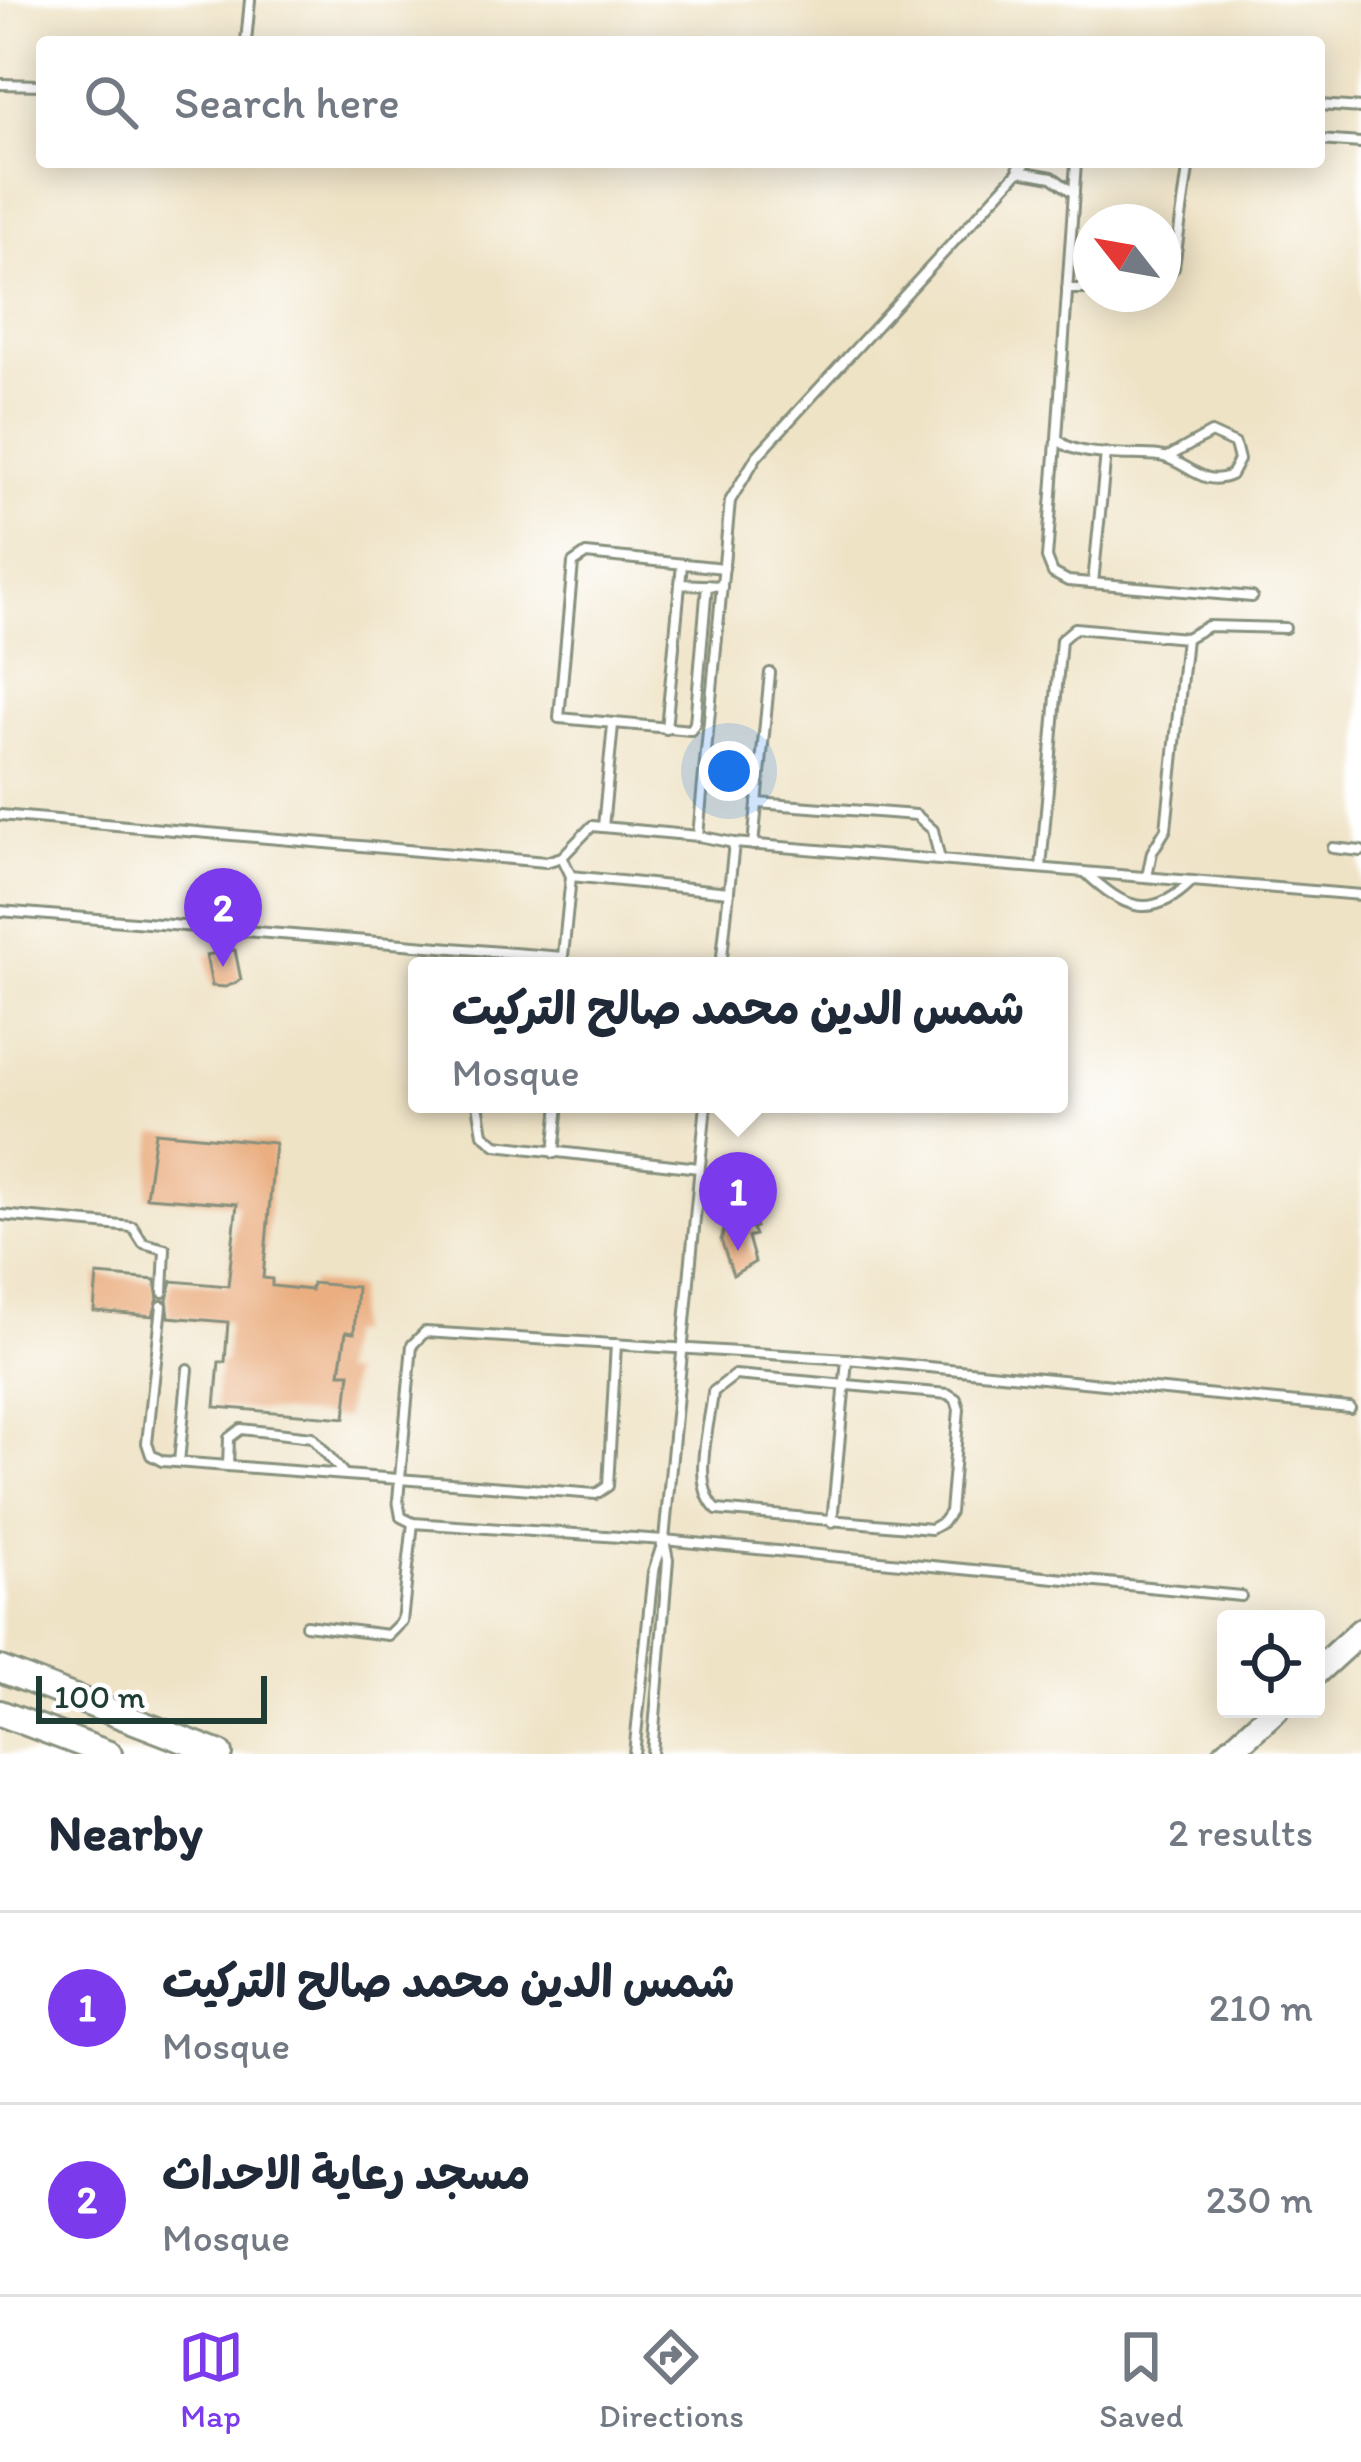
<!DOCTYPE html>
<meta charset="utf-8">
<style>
body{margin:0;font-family:Itim,"Playpen Sans Arabic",sans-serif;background:#f6f6f7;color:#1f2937}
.controls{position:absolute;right:36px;bottom:36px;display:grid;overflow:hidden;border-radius:12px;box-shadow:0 6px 30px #0003}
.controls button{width:108px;height:108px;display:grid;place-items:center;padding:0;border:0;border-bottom:3px solid #e0e1e3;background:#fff;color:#1f2937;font:60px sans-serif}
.compass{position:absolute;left:1073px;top:204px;width:108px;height:108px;border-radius:50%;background:#fff;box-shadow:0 6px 30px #0003;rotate:301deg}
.scale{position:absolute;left:36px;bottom:30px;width:231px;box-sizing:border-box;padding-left:12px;border:6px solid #1f3d34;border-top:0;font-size:33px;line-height:42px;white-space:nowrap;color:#1f3d34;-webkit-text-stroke:9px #fff;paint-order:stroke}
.you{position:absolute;left:729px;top:771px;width:42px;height:42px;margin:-30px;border:9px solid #fff;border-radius:50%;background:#1a73e8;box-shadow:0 0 0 18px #1a73e833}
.badge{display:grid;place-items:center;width:78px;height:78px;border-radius:50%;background:#7c3aed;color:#fff;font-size:39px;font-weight:700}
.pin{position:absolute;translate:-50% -99px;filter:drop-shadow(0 3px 6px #0008)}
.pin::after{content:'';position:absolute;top:63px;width:42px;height:36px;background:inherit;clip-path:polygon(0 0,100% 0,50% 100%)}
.popup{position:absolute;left:408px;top:957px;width:660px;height:156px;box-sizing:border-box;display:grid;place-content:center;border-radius:12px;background:#fff;filter:drop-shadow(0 3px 9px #0005);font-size:39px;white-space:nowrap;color:#747a83}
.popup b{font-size:45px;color:#1f2937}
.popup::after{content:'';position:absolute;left:50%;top:100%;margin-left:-24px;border:24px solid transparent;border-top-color:#fff}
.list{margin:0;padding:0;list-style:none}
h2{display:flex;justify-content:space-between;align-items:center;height:156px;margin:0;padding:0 48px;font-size:51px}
h2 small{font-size:39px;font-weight:400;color:#747a83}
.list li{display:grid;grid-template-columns:78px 1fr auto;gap:36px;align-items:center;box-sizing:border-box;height:192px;padding:0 48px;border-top:3px solid #e0e1e3}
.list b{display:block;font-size:45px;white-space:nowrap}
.list p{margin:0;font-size:39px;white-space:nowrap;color:#747a83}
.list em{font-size:39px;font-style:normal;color:#747a83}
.icon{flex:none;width:66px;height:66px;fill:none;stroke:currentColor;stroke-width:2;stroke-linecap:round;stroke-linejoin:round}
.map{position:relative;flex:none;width:1361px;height:1754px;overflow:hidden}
.search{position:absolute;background:#fff;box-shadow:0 6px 30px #0003;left:36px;right:36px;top:36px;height:132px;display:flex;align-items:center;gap:30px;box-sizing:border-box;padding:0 42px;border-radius:12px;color:#747a83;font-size:45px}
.sheet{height:540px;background:#fff}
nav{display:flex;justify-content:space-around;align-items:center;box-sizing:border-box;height:168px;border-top:3px solid #e0e1e3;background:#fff;font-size:33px;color:#747a83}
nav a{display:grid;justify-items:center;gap:6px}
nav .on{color:#7c3aed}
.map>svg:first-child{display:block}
.building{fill:#eaae80}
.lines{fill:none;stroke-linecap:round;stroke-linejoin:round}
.service-casing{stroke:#87907d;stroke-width:14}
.primary-casing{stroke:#87907d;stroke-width:30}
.service{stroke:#fff;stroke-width:8}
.primary{stroke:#fff;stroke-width:24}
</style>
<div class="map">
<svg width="1361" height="1754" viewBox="0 0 1361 1754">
<rect width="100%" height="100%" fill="#fff"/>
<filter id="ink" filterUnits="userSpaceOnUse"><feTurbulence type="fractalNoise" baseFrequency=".00833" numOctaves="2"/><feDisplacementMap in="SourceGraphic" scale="24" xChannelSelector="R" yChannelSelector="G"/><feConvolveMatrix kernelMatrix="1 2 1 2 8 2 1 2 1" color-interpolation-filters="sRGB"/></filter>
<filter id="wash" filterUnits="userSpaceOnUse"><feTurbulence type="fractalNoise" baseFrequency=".004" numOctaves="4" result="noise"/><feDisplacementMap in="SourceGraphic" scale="48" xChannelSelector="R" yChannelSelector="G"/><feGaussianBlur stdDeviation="2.7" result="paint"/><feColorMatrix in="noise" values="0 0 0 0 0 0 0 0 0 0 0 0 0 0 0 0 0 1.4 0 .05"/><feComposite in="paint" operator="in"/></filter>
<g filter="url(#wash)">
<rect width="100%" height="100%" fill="#efe3c6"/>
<g id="blocks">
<g class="building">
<path d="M235,950L241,980L226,987L212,986L206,955Z"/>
<path d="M155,1132L275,1143L263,1278L272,1279V1286L311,1290L312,1283L357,1287L354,1333L346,1332L340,1373H350L345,1418L215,1407L219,1362H225L228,1322L169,1317L167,1299L172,1281L228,1286L237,1204L146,1197Z"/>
<path d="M751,1211L756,1227L752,1228L755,1235L748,1237L755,1262L733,1275L721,1240L728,1218Z"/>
<path d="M97,1275L155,1280L158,1299L153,1316L94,1311Z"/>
</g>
</g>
</g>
<g filter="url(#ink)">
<use href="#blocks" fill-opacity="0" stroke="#87907d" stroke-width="3"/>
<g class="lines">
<g class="service-casing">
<g id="service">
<path d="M246,42L250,0"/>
<path d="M0,84L42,85"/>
<path d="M1319,105L1361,108"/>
<path d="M1319,140L1361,143"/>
<path d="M1018,162L1019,171L1052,177L1074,193"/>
<path d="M1076,162L1057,438C1072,459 1133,453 1159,456C1185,459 1202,489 1231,475L1239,460L1235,444L1211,433L1168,457"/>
<path d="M1163,283L1174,267L1189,162"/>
<path d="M1067,289H1091"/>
<path d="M1056,442L1047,558L1053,573L1068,581L1252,597"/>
<path d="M1093,583L1106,453"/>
<path d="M680,584L722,586"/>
<path d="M707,585L695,723L691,730L559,718L573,563L586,554L724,568"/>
<path d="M1186,638L1208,626L1285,628"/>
<path d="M666,729L682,564"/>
<path d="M757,803L916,815L933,830L940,860"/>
<path d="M0,815L546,862L562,857L592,826L698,836L734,843L1361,895"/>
<path d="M603,827L613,725"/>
<path d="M698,836L730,501L757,456L1027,162"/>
<path d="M753,845L770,673"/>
<path d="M1333,848L1361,851"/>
<path d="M1041,868L1061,640L1075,628L1186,638L1166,829L1152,852L1147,877"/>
<path d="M1086,873C1124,908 1151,922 1192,881"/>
<path d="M571,876L729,892"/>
<path d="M0,911L563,957"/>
<path d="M562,966L571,876L562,857"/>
<path d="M721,966L734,843"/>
<path d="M478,1104L483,1134L496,1145L699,1168"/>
<path d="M554,1153L559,1104"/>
<path d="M1,1215L133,1227L143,1243L165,1249L163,1292"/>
<path d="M162,1306L147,1443L151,1455L162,1461L596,1494L608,1486L616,1344"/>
<path d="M735,1375L948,1394L956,1399L959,1409L950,1512L943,1522L931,1529L717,1510C690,1485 710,1426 713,1392Z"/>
<path d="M179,1462L188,1369"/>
<path d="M228,1466L229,1438L241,1429L312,1437L344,1474"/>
<path d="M832,1522L847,1359"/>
<path d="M1241,1596L664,1540L413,1523L401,1517L398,1500L412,1345L425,1332L847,1359L1350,1408"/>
<path d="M306,1625L388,1635L402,1621L413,1523"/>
<path d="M634,1754L653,1572L663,1542"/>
<path d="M652,1754L668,1560L664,1540L706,1104"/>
</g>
</g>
<g class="primary-casing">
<g id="primary">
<path d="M0,1669L220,1754"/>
<path d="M1316,1672L1361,1631"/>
<path d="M0,1713L109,1754"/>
<path d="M1226,1754L1276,1709"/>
</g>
</g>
<use href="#service" class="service"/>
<use href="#primary" class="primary"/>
</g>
</g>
</svg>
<div class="controls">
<button><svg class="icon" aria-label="locate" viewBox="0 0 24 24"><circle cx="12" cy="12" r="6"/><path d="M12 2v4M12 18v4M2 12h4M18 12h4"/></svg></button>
</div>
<svg class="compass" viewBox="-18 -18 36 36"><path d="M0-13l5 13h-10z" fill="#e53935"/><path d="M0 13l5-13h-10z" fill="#747a83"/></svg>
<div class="scale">100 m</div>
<div class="you"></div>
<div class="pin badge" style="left:738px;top:1251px">1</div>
<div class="popup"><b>شمس الدين محمد صالح التركيت</b>Mosque</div>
<div class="pin badge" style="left:223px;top:967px">2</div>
<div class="search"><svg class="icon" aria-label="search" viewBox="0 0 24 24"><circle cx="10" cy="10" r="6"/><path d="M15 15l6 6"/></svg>Search here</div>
</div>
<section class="sheet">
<h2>Nearby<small>2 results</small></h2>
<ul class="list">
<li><span class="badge">1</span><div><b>شمس الدين محمد صالح التركيت</b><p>Mosque</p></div><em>210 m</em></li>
<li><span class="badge">2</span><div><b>مسجد رعاية الاحداث</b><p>Mosque</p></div><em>230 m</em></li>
</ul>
</section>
<nav>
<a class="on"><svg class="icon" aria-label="map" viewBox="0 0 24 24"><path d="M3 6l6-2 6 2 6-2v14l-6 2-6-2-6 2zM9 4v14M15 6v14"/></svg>Map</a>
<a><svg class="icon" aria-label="directions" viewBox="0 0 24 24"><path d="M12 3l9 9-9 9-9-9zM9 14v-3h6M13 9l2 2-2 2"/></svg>Directions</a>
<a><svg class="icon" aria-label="saved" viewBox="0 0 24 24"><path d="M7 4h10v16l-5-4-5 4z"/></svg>Saved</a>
</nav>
